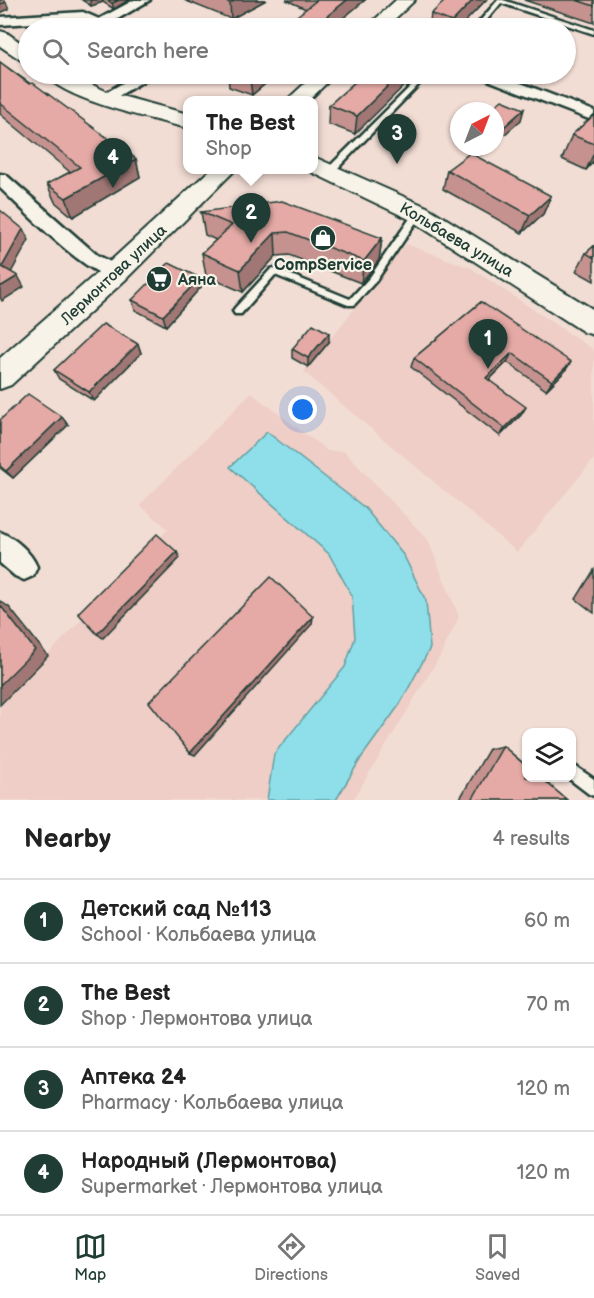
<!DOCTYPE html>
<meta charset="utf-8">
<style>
body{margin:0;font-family:"Balsamiq Sans",sans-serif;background:#f6f6f6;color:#222}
.controls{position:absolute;right:18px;bottom:18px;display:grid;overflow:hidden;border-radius:12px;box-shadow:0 2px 4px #0004}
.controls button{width:54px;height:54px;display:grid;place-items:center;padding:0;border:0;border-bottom:2px solid #e0e0e0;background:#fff;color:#222;font:30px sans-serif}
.compass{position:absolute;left:450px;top:102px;width:54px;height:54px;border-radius:50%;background:#fff;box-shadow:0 2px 4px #0004;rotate:42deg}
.you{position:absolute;left:303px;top:410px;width:21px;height:21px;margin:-15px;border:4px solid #fff;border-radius:50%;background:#1a73e8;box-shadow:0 0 0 9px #1a73e833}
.badge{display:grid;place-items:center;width:39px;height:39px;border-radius:50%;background:#1f3d34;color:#fff;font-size:20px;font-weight:700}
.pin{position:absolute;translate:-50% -50px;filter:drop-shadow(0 2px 3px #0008)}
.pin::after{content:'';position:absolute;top:32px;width:21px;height:18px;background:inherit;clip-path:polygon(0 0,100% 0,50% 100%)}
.popup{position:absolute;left:183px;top:96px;width:135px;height:78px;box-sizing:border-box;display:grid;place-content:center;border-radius:12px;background:#fff;filter:drop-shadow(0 2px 4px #0005);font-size:20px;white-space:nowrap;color:#767676}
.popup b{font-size:22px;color:#222}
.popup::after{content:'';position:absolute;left:50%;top:100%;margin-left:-12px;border:12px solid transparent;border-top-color:#fff}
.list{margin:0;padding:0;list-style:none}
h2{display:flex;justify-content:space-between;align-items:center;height:78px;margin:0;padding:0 24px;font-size:26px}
h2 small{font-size:20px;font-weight:400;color:#767676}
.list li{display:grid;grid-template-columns:39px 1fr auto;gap:18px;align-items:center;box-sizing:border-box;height:84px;padding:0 24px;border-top:2px solid #e0e0e0}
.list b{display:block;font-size:22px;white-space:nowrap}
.list p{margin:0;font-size:20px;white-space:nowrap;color:#767676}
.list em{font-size:20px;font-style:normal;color:#767676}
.icon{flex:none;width:33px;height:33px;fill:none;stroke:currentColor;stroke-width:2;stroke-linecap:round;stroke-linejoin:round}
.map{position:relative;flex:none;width:594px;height:800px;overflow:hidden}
.search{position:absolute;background:#fff;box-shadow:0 2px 4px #0004;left:18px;right:18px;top:18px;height:66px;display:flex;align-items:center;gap:15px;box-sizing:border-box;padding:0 21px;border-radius:33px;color:#767676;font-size:22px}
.sheet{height:414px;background:#fff}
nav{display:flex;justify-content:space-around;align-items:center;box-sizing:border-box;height:84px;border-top:2px solid #e0e0e0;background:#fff;font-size:16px;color:#767676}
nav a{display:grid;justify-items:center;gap:3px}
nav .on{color:#1f3d34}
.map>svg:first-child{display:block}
.built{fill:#eecec6}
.water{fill:#8fdfea;stroke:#629ea1;stroke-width:1.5}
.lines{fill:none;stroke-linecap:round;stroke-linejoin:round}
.service-casing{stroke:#1f3d34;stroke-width:5}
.minor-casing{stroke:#1f3d34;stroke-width:5}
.secondary-casing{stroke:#1f3d34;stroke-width:4}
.service{fill:#f7f3e8;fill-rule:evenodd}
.minor{fill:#f7f3e8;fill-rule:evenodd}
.secondary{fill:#f7f3e8;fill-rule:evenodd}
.wall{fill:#c5928f;stroke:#1f3d34;stroke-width:1.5}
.shaded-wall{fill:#a07774;stroke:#1f3d34;stroke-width:1.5}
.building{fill:#e5aaa6;stroke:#1f3d34;stroke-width:1.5}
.labels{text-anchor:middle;stroke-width:4.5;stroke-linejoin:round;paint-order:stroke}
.street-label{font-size:16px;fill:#1f3d34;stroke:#f7f3e8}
.poi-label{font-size:16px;font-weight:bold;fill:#1f3d34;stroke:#f7f3e8}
</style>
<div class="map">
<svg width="594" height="800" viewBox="0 0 594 800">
<rect width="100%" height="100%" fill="#f2ddd4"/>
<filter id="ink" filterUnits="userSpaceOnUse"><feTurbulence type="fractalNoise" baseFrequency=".0167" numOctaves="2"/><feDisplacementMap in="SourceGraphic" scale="12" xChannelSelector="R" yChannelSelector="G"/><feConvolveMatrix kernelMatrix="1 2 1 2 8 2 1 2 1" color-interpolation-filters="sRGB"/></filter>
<g filter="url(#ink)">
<g class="built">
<path d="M406,244L471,268L594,350V459L517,552L304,372Z"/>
<path d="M251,393L328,451H344L428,540L459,617L439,658L353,800H0V705L168,529L140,505Z"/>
</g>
<path class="water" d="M267,432L365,508L404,556L426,601L430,648L400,704L361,758L336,800H267L274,754L345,667L355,638L352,596L329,554L230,467Z"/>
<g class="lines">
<g class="service-casing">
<g id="service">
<path d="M498,0H503L594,30V34L501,3L480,28H474Z"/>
<path d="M423,74H429L333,173H327V169Z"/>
<path d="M418,210L421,211V215L376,281L354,305H348L275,275L241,314H235L233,311L235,308L271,269L274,268L350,299L370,277L415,211Z"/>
<path d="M572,764L594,779V796L589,794L568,778H572Z"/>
</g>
</g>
<g class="minor-casing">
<g id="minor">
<path d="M134,0H150L109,24L113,28H98L81,20L0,25V17L83,12L99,19Z"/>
<path d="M138,74H155L110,101L105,103L97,98Z"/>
<path d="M478,74H497L594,111V121L480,77Z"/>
<path d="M0,174L6,175L97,255L122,268L125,273L122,278C95,286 22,208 0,188Z"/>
<path d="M0,532C15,538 31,552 37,567L33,576L24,580L15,576L0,563Z"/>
</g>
</g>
<g class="secondary-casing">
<g id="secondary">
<path d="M396,0H415L385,28H366Z"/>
<path d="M0,31L7,33L28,48V62L21,60L0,46Z"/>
<path d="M45,74H69L110,93L188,114V128C156,120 63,100 45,74Z"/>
<path d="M315,74H336L309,100H287Z"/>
<path d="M314,157L427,207L594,310V335L584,332L409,219L307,170H314Z"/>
<path d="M210,170H235L125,280L11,385L0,389V358L105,266Z"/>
</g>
</g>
<use href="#service" class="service"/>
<use href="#minor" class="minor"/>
<use href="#secondary" class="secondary"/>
</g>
<g class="wall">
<path d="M82,0H129L114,9L103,2L91,6Z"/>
<path d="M184,0H266L231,19Z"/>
<path d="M286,0H365L331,28L306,9Z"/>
<path d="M486,0L459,28H429L431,14Z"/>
<path d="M524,0H594V23Z"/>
<path d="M0,62L136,159L140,177L73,217L55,202L47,184L70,172L0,114Z"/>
<path d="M92,74H120L103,81Z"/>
<path d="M228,74H277L252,95L229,87Z"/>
<path d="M364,74L355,134L328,124L329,105Z"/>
<path d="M594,115V164L592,163L586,170L562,159L572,135Z"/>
<path d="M468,147H490L482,154Z"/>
<path d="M447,170L551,196L543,214L522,233L443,189Z"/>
<path d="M201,212L382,238L379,260L361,283L289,255L276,256L243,292L206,276L202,253L216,240L205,235Z"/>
<path d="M594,246V281L576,271L586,253Z"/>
<path d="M200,278L201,287L166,326L135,310L132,300Z"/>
<path d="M481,302L565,371L546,390L507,362L489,380L521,415L500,436L411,367L414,358Z"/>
<path d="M329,342L308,367L292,358V349Z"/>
<path d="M138,344L141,353L94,401L59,379L54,370Z"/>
<path d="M0,420L68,425L13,478L0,468Z"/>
<path d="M594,570V613L576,599Z"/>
<path d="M503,746L567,800H459L489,749Z"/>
</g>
<g class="shaded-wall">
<path d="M92,0H102L103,2L91,6L90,1Z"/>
<path d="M119,0H129L114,9L112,3Z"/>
<path d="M236,0H266L231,19L230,3Z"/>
<path d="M347,0H365L331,28H312Z"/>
<path d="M473,0H486L459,28H450L452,22Z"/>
<path d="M6,2L9,9L0,13V4Z"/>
<path d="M101,74H120L103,81Z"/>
<path d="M257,74H277L252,95L250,79Z"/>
<path d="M400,74H416L355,134L357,116Z"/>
<path d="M524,109L521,120L495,143V135Z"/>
<path d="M484,147H490L482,154Z"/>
<path d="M594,153V160L592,163L586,170Z"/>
<path d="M136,159L140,177L73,217L66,198Z"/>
<path d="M551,196L543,214L522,233L530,215Z"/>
<path d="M23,229L29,240L8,278L2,267Z"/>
<path d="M275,233L276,256L243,292L240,270Z"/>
<path d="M382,238L379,260L361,283L364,261Z"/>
<path d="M18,276L24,287L2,301L0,297V287Z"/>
<path d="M200,278L201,287L166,326L163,316Z"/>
<path d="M329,333V342L308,367V358Z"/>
<path d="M138,344L141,353L94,401L89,392Z"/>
<path d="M512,353L507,362L482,387L486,378Z"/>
<path d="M571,362L565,371L546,390L552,381Z"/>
<path d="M526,407L521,415L500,436L505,428Z"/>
<path d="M62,417L68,425L13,478L6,471Z"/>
<path d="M177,552L180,558L103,638L97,634Z"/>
<path d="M0,601L9,607L48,656L0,705Z"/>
<path d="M313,617L312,624L195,755L190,753Z"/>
</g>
<g class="building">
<path d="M0,0H4L6,2L0,4Z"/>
<path d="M107,0H119L112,3Z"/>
<path d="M222,0H236L230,3Z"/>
<path d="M317,0H347L312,28H282Z"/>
<path d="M446,0H473L452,22L431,14Z"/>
<path d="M576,0H594V6Z"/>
<path d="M0,62L29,84L33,83L136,159L66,198L47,184L80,167L0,103Z"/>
<path d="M234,74H257L250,79Z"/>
<path d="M364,74H400L357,116L329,105Z"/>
<path d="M502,100L524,109L495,135V111H489Z"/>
<path d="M594,115V144L572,135Z"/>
<path d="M470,153L551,196L530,215L447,170Z"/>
<path d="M282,201L382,238L364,261L288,232L275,233L240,270L202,253L232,225L201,212Z"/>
<path d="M0,210L23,229L2,267L18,276L0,287Z"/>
<path d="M594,246V258L586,253Z"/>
<path d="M169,263L200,278L163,316L132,300Z"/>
<path d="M481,302L571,362L552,381L512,353L486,378L526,407L505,428L414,358Z"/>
<path d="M103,324L138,344L89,392L54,370Z"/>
<path d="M313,324L329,333L308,358L292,349Z"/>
<path d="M28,394L62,417L6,471L0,466V420Z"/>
<path d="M157,534L177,552L97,634L78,613Z"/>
<path d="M271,577L313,617L190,753L149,702Z"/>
<path d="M0,605L35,650L0,685Z"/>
<path d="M503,746L526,766V777H540L567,800H472Z"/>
</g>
</g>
<defs>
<g id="shop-disc" transform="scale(1.35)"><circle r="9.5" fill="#1f3d34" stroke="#f7f3e8"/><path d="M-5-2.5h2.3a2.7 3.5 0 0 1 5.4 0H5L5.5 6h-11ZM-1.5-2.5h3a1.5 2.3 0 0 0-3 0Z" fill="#fff"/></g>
<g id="supermarket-disc" transform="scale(1.35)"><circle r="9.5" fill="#1f3d34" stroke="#f7f3e8"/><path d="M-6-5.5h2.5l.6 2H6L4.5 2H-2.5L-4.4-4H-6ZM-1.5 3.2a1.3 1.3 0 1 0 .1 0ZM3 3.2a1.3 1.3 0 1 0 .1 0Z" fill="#fff"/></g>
</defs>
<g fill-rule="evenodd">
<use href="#shop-disc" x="323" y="238"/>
<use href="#supermarket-disc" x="159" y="279"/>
</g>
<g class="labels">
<g class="street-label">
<text transform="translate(457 239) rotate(31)" y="6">Кольбаева улица</text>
<text transform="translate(113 274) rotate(-43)" y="6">Лермонтова улица</text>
</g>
<g class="poi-label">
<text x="323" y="270">CompService</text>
<text x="178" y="285" text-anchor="start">Аяна</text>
</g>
</g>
</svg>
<div class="controls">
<button><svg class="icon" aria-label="layers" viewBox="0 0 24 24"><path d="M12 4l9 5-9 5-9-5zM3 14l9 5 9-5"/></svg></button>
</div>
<svg class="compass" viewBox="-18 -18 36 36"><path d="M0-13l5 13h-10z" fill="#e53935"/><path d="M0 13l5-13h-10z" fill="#767676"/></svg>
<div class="you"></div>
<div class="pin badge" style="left:488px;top:369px">1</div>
<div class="pin badge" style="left:251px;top:243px">2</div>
<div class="popup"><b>The Best</b>Shop</div>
<div class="pin badge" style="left:397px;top:164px">3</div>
<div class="pin badge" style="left:113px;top:188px">4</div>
<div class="search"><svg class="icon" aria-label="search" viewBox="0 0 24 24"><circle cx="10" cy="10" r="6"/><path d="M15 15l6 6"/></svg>Search here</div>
</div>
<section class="sheet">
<h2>Nearby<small>4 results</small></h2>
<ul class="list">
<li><span class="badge">1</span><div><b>Детский сад №113</b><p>School · Кольбаева улица</p></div><em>60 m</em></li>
<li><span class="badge">2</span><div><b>The Best</b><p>Shop · Лермонтова улица</p></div><em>70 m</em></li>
<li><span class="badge">3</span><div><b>Аптека 24</b><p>Pharmacy · Кольбаева улица</p></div><em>120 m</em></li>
<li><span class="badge">4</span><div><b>Народный (Лермонтова)</b><p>Supermarket · Лермонтова улица</p></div><em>120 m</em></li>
</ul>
</section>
<nav>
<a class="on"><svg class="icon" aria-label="map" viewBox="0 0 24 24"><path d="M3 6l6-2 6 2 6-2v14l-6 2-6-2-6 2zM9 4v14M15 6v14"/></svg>Map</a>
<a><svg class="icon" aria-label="directions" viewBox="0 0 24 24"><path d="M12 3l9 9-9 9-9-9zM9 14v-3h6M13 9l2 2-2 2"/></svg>Directions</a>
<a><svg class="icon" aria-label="saved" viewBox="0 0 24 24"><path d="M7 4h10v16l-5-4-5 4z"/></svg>Saved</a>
</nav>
